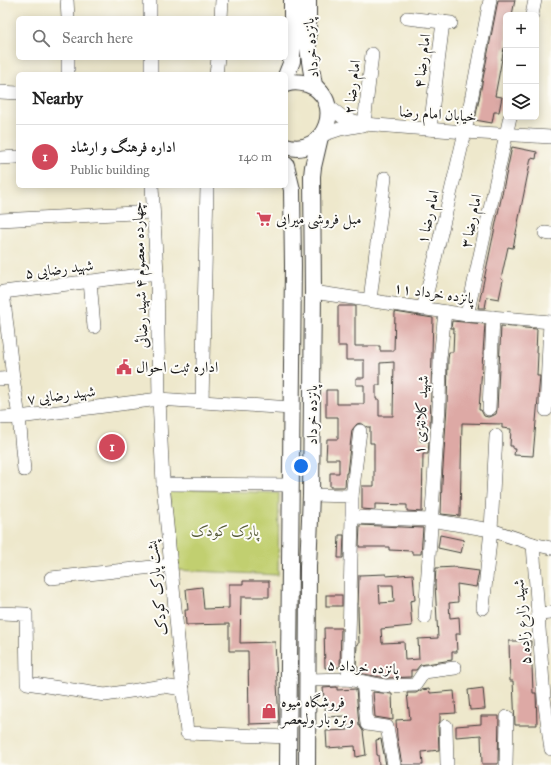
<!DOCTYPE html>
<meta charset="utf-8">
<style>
body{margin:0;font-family:"IM FELL Great Primer",Amiri,serif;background:#f6f6f6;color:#222}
.controls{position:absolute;right:12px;top:12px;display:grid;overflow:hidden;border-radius:6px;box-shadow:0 2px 10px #0003}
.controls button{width:36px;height:36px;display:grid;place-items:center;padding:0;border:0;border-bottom:1px solid #e0e0e0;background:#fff;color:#222;font:20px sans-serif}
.you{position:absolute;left:301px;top:466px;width:14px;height:14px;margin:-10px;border:3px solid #fff;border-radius:50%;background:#1a73e8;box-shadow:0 0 0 6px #1a73e833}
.badge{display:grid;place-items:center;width:26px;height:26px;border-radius:50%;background:#d1495b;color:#fff;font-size:13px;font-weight:700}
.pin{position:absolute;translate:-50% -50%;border:2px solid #fff;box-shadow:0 1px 4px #0006}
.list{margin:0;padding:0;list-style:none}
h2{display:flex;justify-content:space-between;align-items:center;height:52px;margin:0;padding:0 16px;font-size:17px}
h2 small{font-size:13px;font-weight:400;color:#767676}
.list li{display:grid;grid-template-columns:26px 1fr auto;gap:12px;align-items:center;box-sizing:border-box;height:64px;padding:0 16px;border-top:1px solid #e0e0e0}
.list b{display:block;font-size:15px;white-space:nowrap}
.list p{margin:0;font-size:13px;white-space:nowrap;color:#767676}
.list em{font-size:13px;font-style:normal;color:#767676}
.icon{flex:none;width:22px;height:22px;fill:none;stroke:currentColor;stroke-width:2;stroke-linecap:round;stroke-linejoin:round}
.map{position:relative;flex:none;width:551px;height:765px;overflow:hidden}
.search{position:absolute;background:#fff;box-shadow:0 2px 10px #0003;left:16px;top:16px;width:272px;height:44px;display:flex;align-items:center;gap:10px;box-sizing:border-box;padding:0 14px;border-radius:6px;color:#767676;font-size:15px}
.panel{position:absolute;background:#fff;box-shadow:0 2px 10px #0003;left:16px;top:72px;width:272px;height:116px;border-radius:6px}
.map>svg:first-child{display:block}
.green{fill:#c1cf70;stroke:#6e7646}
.building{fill:#dda9a5;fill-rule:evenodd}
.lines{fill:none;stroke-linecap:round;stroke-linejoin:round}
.minor-casing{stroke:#3c3b36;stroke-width:14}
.major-casing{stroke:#3c3b36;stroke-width:18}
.minor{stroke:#fff;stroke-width:13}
.major{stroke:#fff;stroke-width:16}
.labels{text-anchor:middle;stroke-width:4;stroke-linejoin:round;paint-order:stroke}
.street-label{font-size:15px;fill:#1c1c1c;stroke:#fdfcf7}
.poi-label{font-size:15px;fill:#1c1c1c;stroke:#fdfcf7;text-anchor:start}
.park-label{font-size:15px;fill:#565b39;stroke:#fdfcf7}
</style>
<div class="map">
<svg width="551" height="765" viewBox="0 0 551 765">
<rect width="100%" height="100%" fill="#fdfcf7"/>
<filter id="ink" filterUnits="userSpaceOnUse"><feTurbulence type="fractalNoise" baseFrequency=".025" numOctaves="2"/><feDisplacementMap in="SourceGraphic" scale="8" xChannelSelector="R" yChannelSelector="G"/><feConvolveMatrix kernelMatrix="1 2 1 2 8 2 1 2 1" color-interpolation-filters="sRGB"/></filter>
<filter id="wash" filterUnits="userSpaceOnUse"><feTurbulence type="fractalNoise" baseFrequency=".012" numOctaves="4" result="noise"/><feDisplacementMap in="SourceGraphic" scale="16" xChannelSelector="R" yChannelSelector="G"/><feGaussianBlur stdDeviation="0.9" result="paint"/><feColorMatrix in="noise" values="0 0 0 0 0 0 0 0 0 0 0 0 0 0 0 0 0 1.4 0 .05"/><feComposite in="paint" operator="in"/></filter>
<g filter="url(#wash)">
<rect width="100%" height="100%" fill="#eee8cc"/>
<path class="green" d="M169,489L279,493L278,575L175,570Z"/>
<g id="blocks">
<g class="building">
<path d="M498,0H515L512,15H506V49L504,48L495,96L502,97L499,112H494L492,123L475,120Z"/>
<path d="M512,147L537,152L536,159L531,158L513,248L508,247L501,279L503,280L499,299L487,297L485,308H478Z"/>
<path d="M338,306H355V346H380V351H394L395,312L433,318L430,427H420V441H429L428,454H423L422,512L407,511V505L375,504V510L362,509V486H374V443H370V427H367L361,423L357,424L352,430L347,473H346L345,487H330V473H339V459H326L327,439H338V417H326V390H337V404H364V385H356V378H364V360H346V346H338ZM394,362L393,416H379V399H376V385H380V363Z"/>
<path d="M452,321L485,324L479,410H481L484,416L488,417L492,416L496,414L497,409L501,326L537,329L536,353H538L537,376H540L533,456L514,455L515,449H513V446H510L511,429L502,428V424L462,423L460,516L441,514L442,482L447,406L448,359L449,352H453L454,328H451Z"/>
<path d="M360,525L423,528L421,554H412V551L389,550V547H359Z"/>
<path d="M339,535H344L343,558H338Z"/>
<path d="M440,535L464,540L461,553L438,548Z"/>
<path d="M456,567V568L479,571L476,587L457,584L458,602L449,603L450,618L459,617L460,634H456L457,652H452V660L420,665L416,670H411V677L386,678L358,673V667H356L357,644H359L358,608L359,575L386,574V576L413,574L415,600L410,601L412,626L381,629L382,643L404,642L405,660L419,659L418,639L438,638L435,584L436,568ZM379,585H393L394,602L380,603Z"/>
<path d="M243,581H269V597H241L240,643L275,642L279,723L249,724L248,651H229V624L186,625L185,610H188L186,589L202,587L204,609L229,608V584H243Z"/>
<rect x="326" y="595" width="16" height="11"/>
<path d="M324,628H341L340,667L325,668Z"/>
<path d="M509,641H531L530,665H532L533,693H536L537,725H515L513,681H510Z"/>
<path d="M337,687V690L356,689L359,725L363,731L366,755L356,757L355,746L327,748L326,731L348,730L346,716L326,717L323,688Z"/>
<path d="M483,688L485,709L470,710L468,690Z"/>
<path d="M429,689L430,693L454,691L456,713L440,714V721L438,726L439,750L422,752L423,765H402L397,737L396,720L410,719L407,693H416L421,690Z"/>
<path d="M373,692L392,694L393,720L375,717Z"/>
<path d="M481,716H499L498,764H482L481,735L456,737V726L481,724Z"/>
<path d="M381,739L386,765H379L378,755H377L376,740Z"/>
</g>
</g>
</g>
<g filter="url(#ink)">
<use href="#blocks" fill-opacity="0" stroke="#3c3b36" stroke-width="1"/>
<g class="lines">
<g class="minor-casing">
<g id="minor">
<path d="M67,0L68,18"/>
<path d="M150,0V18"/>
<path d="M532,15L535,0"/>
<path d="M221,18L222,0"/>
<path d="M407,18L451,23"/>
<path d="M151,58V74"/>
<path d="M68,74V58"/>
<path d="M216,74L218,58"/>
<path d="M0,92L18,93"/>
<path d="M328,106L344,118L364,124L465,132L551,137"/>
<path d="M364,124L372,54"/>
<path d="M430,129L443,22"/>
<path d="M322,135L340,129L362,125"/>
<path d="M0,158L18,157"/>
<path d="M152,186L157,273L159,399L163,484L187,733L289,737"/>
<path d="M0,220L153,212"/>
<path d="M545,233L551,234"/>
<path d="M90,281L94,327"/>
<path d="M313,292L467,315L551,322"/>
<path d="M370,300L385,178"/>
<path d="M423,309L465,132L490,0"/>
<path d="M467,315L510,117"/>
<path d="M13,378L3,292L157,273"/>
<path d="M0,379L13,378L19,417L159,399L291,408"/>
<path d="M202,402L207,186"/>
<path d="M489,409L493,317"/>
<path d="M546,410L550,322"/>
<path d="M0,418L19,417L24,470"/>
<path d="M163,484L290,485"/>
<path d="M311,495L352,496V517L431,520L491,530L533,544L551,548"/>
<path d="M352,496L360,431"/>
<path d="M533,544L544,698L551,749"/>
<path d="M51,578L171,565"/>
<path d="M483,608L491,530L496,436"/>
<path d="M0,613L26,614L27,683L105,695L163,686L183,689"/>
<path d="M538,614L551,613"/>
<path d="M425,617L439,406L440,358L445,312"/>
<path d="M348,679L352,517"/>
<path d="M308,680L348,679L385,686L415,685L424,672L455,668"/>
<path d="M363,682L367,724L387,727L394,765"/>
<path d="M446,726L447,765"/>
<path d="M506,765L507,717"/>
</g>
</g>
<g class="major-casing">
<g id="major">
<path d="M308,0V48L311,68L314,85L321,93"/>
<path d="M286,76L292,61V0"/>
<path d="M286,84C293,81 300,82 307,84C347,98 326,159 286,146"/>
<path d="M286,165L292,190L293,266L288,765"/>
<path d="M307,765L308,567L311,495L313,292L312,176L313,167L320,137"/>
</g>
</g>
<use href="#minor" class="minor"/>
<use href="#major" class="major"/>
</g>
</g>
<defs>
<g id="supermarket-bare" transform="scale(1.2)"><path d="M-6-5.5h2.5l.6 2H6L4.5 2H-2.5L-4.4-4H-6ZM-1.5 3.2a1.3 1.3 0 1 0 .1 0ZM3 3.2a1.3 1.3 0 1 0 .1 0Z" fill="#d1495b" stroke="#fdfcf7" stroke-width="2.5" paint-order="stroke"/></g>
<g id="civic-bare" transform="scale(1.2)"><path d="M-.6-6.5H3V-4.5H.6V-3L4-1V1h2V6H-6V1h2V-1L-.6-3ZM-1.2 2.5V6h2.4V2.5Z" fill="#d1495b" stroke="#fdfcf7" stroke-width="2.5" paint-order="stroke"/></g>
<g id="shop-bare" transform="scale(1.2)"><path d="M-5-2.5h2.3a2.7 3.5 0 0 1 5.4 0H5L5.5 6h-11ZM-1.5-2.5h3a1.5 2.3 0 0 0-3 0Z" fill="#d1495b" stroke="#fdfcf7" stroke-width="2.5" paint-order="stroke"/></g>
</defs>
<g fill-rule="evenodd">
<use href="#supermarket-bare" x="264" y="219"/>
<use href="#civic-bare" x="124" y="367"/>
<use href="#shop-bare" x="269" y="711"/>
</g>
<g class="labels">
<g class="street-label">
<text transform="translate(311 48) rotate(-95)" y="5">پانزده خرداد</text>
<text transform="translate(422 61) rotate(-83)" y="5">امام رضا ۴</text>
<text transform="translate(352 87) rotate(-83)" y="5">امام رضا ۲</text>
<text transform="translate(438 114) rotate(4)" y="5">خیابان امام رضا</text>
<text transform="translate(428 217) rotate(-77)" y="5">امام رضا ۱</text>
<text transform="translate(471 221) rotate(-78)" y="5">امام رضا ۳</text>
<text transform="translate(59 269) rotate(-7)" y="5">شهید رضایی ۵</text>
<text transform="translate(140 275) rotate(-92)" y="5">چهارده معصوم ۴ شهید رضائی</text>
<text transform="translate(434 293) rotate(8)" y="5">پانزده خرداد ۱۱</text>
<text transform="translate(61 395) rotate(-7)" y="5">شهید رضایی ۷</text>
<text transform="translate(312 415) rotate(-90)" y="5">پانزده خرداد</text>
<text transform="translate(421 415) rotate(-87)" y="5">شهید کلانتری ۱</text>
<text transform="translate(157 588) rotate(-96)" y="5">پشت پارک کودک</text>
<text transform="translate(522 622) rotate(-95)" y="5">شهید زارع زاده ۵</text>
<text transform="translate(363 667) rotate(4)" y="5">پانزده خرداد ۵</text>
</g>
<g class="poi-label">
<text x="276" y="224">مبل فروشی میرابی</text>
<text x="136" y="372">اداره ثبت احوال</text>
<text x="281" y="707">فروشگاه میوه<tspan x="281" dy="17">وتره بار ولیعصر</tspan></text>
</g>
<g class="park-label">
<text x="225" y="536">پارک کودک</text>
</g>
</g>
</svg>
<div class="controls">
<button>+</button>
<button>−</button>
<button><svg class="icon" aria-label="layers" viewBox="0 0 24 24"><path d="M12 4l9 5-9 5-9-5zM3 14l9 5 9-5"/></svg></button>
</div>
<div class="you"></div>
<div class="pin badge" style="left:112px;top:447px">1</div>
<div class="search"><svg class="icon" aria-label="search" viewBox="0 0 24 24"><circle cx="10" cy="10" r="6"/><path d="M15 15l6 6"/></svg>Search here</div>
<section class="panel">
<h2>Nearby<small></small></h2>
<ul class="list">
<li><span class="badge">1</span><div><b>اداره فرهنگ و ارشاد</b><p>Public building</p></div><em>140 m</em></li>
</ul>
</section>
</div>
